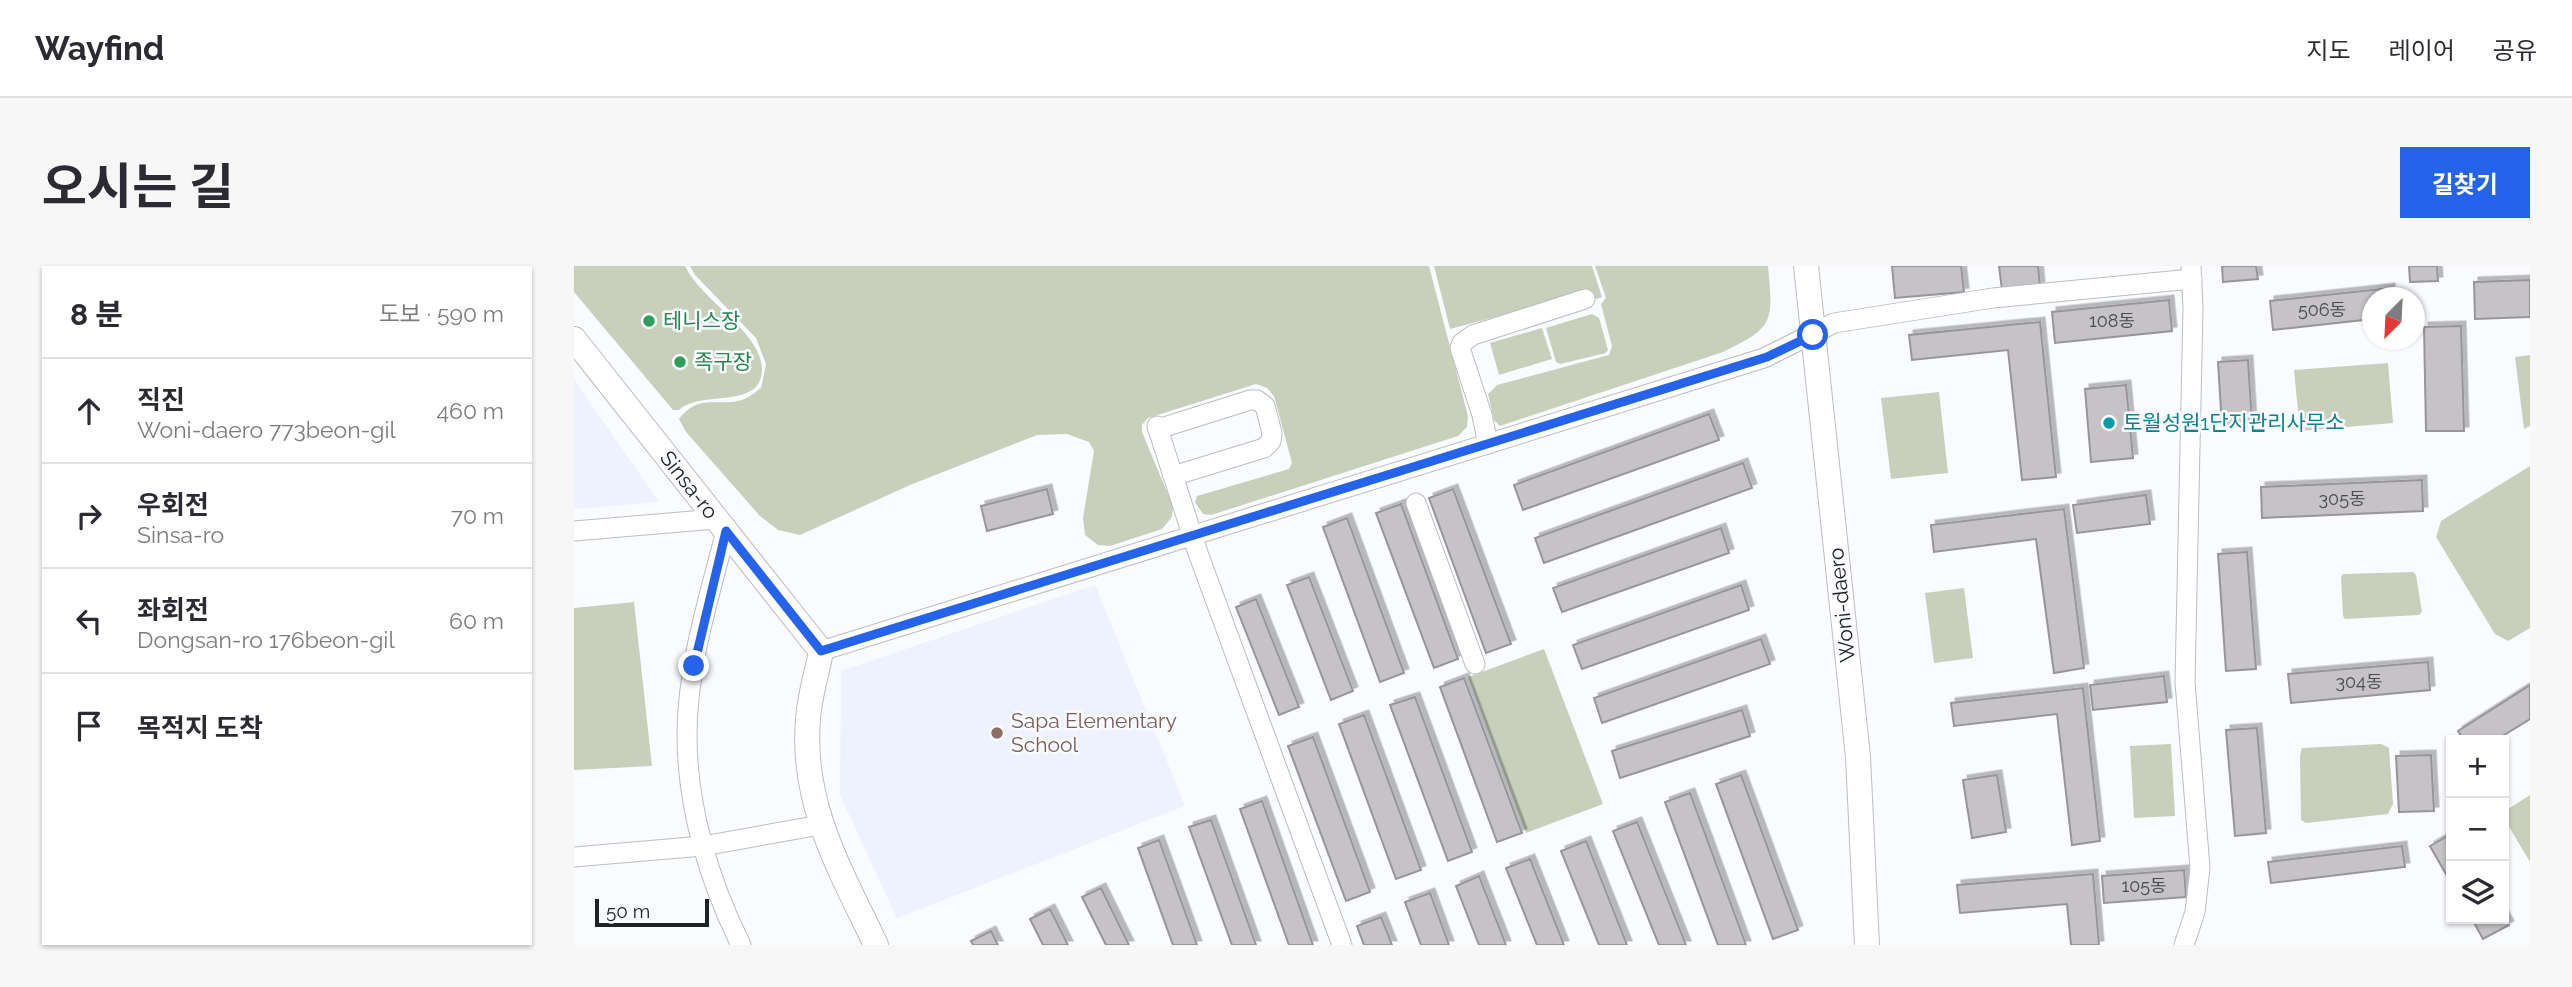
<!DOCTYPE html>
<html lang="ko">
<meta charset="utf-8">
<style>
body{margin:0;font-family:Raleway,"Noto Sans KR",sans-serif;background:#f7f7f7;color:#2b2b33}
.controls{position:absolute;right:21px;bottom:21px;display:grid;overflow:hidden;border-radius:0px;box-shadow:0 2px 5px #0004}
.controls button{width:63px;height:63px;display:grid;place-items:center;padding:0;border:0;border-bottom:2px solid #e1e1e2;background:#fff;color:#2b2b33;font:35px sans-serif}
.compass{position:absolute;left:1788px;top:21px;width:63px;height:63px;border-radius:50%;background:#fff;box-shadow:0 2px 5px #0004;rotate:204deg}
.scale{position:absolute;left:21px;bottom:18px;width:114px;box-sizing:border-box;padding-left:7px;border:4px solid #212224;border-top:0;font-size:19px;line-height:24px;white-space:nowrap;color:#212224;-webkit-text-stroke:5px #fafbff;paint-order:stroke}
.stop{position:absolute;width:21px;height:21px;margin:-16px;border:5px solid #2563eb;border-radius:50%;background:#fff}
.stop.end{background:#2563eb;border-color:#fff;box-shadow:0 2px 7px #0008}
.list{margin:0;padding:0;list-style:none}
h2{display:flex;justify-content:space-between;align-items:center;height:91px;margin:0;padding:0 28px;font-size:30px}
h2 small{font-size:23px;font-weight:400;color:#7c7c81}
.list li{display:grid;grid-template-columns:46px 1fr auto;gap:21px;align-items:center;box-sizing:border-box;height:105px;padding:0 28px;border-top:2px solid #e1e1e2}
.list b{display:block;font-size:26px;white-space:nowrap}
.list p{margin:0;font-size:23px;white-space:nowrap;color:#7c7c81}
.list em{font-size:23px;font-style:normal;color:#7c7c81}
.icon{flex:none;width:38px;height:38px;fill:none;stroke:currentColor;stroke-width:2;stroke-linecap:round;stroke-linejoin:round}
.map{position:relative;flex:none;width:1956px;height:679px;overflow:hidden;border-radius:0px}
header{display:flex;align-items:center;gap:42px;box-sizing:border-box;height:98px;padding:0 35px;background:#fff;border-bottom:2px solid #e1e1e2}
header strong{font-size:33px}
nav{display:flex;gap:38px;margin-inline-start:auto;font-size:24px}
.intro{display:flex;align-items:center;justify-content:space-between;box-sizing:border-box;height:168px;padding:0 42px}
h1{margin:0;font-size:49px}
.button{padding:18px 32px;border-radius:0px;background:#2563eb;color:#fff;font-size:24px;font-weight:700}
main{display:flex;gap:42px;padding:0 42px}
aside{flex:1;background:#fff;border-radius:0px;box-shadow:0 2px 5px #0004}
.map>svg:first-child{display:block}
.built{fill:#eef1fe}
.green{fill:#c8d0bc}
.building{fill:#c6c3c7;stroke:#98959a;stroke-width:2;filter:url(#shadow)}
.lines{fill:none;stroke-linecap:round;stroke-linejoin:round}
.minor-casing{stroke:#bcbdc2;stroke-width:21}
.major-casing{stroke:#bcbdc2;stroke-width:26}
.minor{stroke:#fff;stroke-width:19}
.major{stroke:#fff;stroke-width:24}
.route{stroke:#2563eb;stroke-width:9}
.leisure-dot{fill:#2e9e5b;stroke:#fafbff;stroke-width:2.5}
.culture-dot{fill:#0f9aa8;stroke:#fafbff;stroke-width:2.5}
.education-dot{fill:#8d6e63;stroke:#fafbff;stroke-width:2.5}
.labels{text-anchor:middle;stroke-width:5;stroke-linejoin:round;paint-order:stroke}
.number-label{font-size:18px;fill:#4a4a4d}
.leisure-label{font-size:21px;fill:#27864d;stroke:#fafbff;text-anchor:start}
.culture-label{font-size:21px;fill:#0d838f;stroke:#fafbff;text-anchor:start}
.street-label{font-size:21px;fill:#212224;stroke:#fafbff}
.education-label{font-size:21px;fill:#785e54;stroke:#fafbff;text-anchor:start}
</style>
<header>
<strong>Wayfind</strong>
<nav><a>지도</a><a>레이어</a><a>공유</a></nav>
</header>
<div class="intro"><h1>오시는 길</h1><a class="button">길찾기</a></div>
<main>
<aside>
<h2>8 분<small>도보 · 590 m</small></h2>
<ul class="list">
<li><svg class="icon" aria-label="ahead" viewBox="0 0 24 24"><path d="M12 20V5M6 11l6-6 6 6"/></svg><div><b>직진</b><p>Woni-daero 773beon-gil</p></div><em>460 m</em></li>
<li><svg class="icon" aria-label="right" viewBox="0 0 24 24"><path d="M7 20v-9h11M14 6l5 5-5 5"/></svg><div><b>우회전</b><p>Sinsa-ro</p></div><em>70 m</em></li>
<li><svg class="icon" aria-label="left" viewBox="0 0 24 24"><path d="M17 20v-9H6M10 6l-5 5 5 5"/></svg><div><b>좌회전</b><p>Dongsan-ro 176beon-gil</p></div><em>60 m</em></li>
<li><svg class="icon" aria-label="arrive" viewBox="0 0 24 24"><path d="M6 21V4h12l-3 4 3 4H6"/></svg><div><b>목적지 도착</b></div></li>
</ul>
</aside>
<div class="map">
<svg width="1956" height="679" viewBox="0 0 1956 679">
<defs>
<filter id="shadow"><feDropShadow dx="4.5" dy="-4.5" stdDeviation="0" flood-color="#0004"/></filter>
</defs>
<rect width="100%" height="100%" fill="#fafbff"/>
<g class="built">
<path d="M0,114L85,236L0,243Z"/>
<path d="M521,319L611,540L323,652L266,529L267,405Z"/>
</g>
<g class="green">
<path d="M0,0H111C127,34 187,66 188,102C189,145 127,123 105,144H99L0,26Z"/>
<path d="M116,0H855L894,150L893,161L884,170L637,249L629,248L621,236L623,230L715,203L718,197L700,130L693,122L682,118L574,152L568,159V166L599,240L598,251L588,263L536,280L524,279L511,269L509,252L520,185L515,176L493,168L463,169L336,219L226,269L204,264L186,250L112,166L105,153C125,127 142,141 168,134C174,132 182,126 187,122L192,98L182,72L121,9Z"/>
<path d="M860,0H1018L1028,31L967,52L963,40L876,63Z"/>
<path d="M1021,0H1194C1199,56 1201,61 1149,86L926,160L920,154L914,128L923,119L1035,89L1038,80L1027,38L1032,32Z"/>
<path d="M1018,48L1025,52L1034,84L1032,87L986,98L982,96L972,62Z"/>
<path d="M968,62L978,93L925,109L916,77Z"/>
<path d="M1956,89V160L1950,163L1941,91Z"/>
<path d="M1814,97L1819,157L1726,165L1720,104Z"/>
<path d="M1365,126L1374,207L1317,213L1307,132Z"/>
<path d="M1956,200V362L1934,375L1921,368L1862,271L1867,255Z"/>
<path d="M1839,306L1842,309L1848,346L1845,349L1771,353L1769,350L1767,311L1769,308Z"/>
<path d="M1390,322L1399,392L1360,397L1351,327Z"/>
<path d="M60,336L78,500L0,504V342Z"/>
<path d="M970,383L1029,538L952,567L894,411Z"/>
<path d="M1597,478L1601,550L1560,552L1556,480Z"/>
<path d="M1807,478L1815,482L1819,538L1814,548L1732,557L1727,554L1726,490L1728,482Z"/>
<path d="M1956,529V596L1931,554L1934,543Z"/>
</g>
<g class="building">
<path d="M1318,0H1387L1390,26L1321,32Z"/>
<path d="M1425,0H1464L1466,20L1428,24Z"/>
<path d="M1648,0H1682L1684,13L1649,16Z"/>
<path d="M1835,0H1863L1864,15L1836,16Z"/>
<path d="M1956,14V51L1901,53L1900,16Z"/>
<path d="M1816,22L1817,32H1798V53L1699,64L1696,35Z"/>
<path d="M1595,34L1598,65L1481,77L1478,46Z"/>
<path d="M1466,56L1482,211L1448,214L1434,84L1338,94L1335,69Z"/>
<path d="M1887,60L1890,165H1852L1850,61Z"/>
<path d="M1674,94L1678,158L1648,160L1644,96Z"/>
<path d="M1552,119L1559,192L1517,196L1511,123Z"/>
<path d="M1135,148L1145,174L949,244L940,219Z"/>
<path d="M1169,197L1178,222L970,297L961,272Z"/>
<path d="M1848,214L1849,245L1688,252L1687,221Z"/>
<path d="M473,223L479,248L413,265L407,240Z"/>
<path d="M879,223L937,378L912,387L855,232Z"/>
<path d="M1572,229L1576,258L1503,267L1499,239Z"/>
<path d="M827,238L884,393L860,402L802,247Z"/>
<path d="M1490,243L1510,402L1480,407L1462,273L1360,286L1357,259Z"/>
<path d="M773,252L830,407L806,416L749,261Z"/>
<path d="M1147,262L1155,287L988,346L979,322Z"/>
<path d="M1673,286L1682,403L1652,405L1644,288Z"/>
<path d="M735,311L779,425L757,434L713,319Z"/>
<path d="M1167,319L1175,344L1008,403L999,379Z"/>
<path d="M682,333L725,441L705,449L662,341Z"/>
<path d="M1187,373L1196,398L1028,457L1020,432Z"/>
<path d="M1854,396L1856,424L1717,437L1714,408Z"/>
<path d="M1590,410L1593,436L1519,444L1516,419Z"/>
<path d="M890,412L948,567L923,576L866,421Z"/>
<path d="M1956,419V453L1922,474H1890L1884,465Z"/>
<path d="M1509,422L1526,575L1498,579L1483,448L1380,460L1377,437Z"/>
<path d="M841,431L898,586L874,595L816,439Z"/>
<path d="M1168,444L1176,470L1046,512L1038,485Z"/>
<path d="M790,449L847,604L822,613L765,458Z"/>
<path d="M1683,462L1692,567L1661,570L1652,464Z"/>
<path d="M739,471L796,626L772,635L714,480Z"/>
<path d="M1857,489L1860,545L1825,546L1822,490Z"/>
<path d="M1167,509L1224,664L1199,673L1142,518Z"/>
<path d="M1423,509L1432,566L1398,572L1389,514Z"/>
<path d="M1116,527L1172,679H1144L1091,536Z"/>
<path d="M688,535L739,679H715L666,543Z"/>
<path d="M637,554L682,679H658L615,561Z"/>
<path d="M1063,556L1112,679H1085L1039,565Z"/>
<path d="M1877,568V617L1856,580Z"/>
<path d="M585,574L623,679H599L564,582Z"/>
<path d="M1012,575L1053,679H1025L987,585Z"/>
<path d="M1828,580L1831,601L1697,617L1694,596Z"/>
<path d="M956,593L990,679H963L932,602Z"/>
<path d="M1610,604L1612,631L1530,637L1528,610Z"/>
<path d="M1519,608L1525,679H1497L1493,638L1386,647L1383,619Z"/>
<path d="M905,610L932,679H905L882,620Z"/>
<path d="M527,622L555,679H532L508,631Z"/>
<path d="M856,627L875,679H847L831,636Z"/>
<path d="M476,643L494,679H469L456,653Z"/>
<path d="M1930,650L1935,659L1909,673L1898,653H1930Z"/>
<path d="M807,651L818,679H790L783,660Z"/>
<path d="M417,665L424,679H399L397,675Z"/>
</g>
<g class="lines">
<g class="minor-casing">
<g id="minor">
<path d="M583,160L624,287L768,679"/>
<path d="M584,163L676,134H683L691,140L698,167L697,175L690,182L599,210"/>
<path d="M914,178L908,149L886,82L888,77L899,69L1011,33"/>
<path d="M842,237L901,398"/>
<path d="M0,265L142,253"/>
<path d="M152,265C135,331 113,401 113,469C113,541 135,615 167,679"/>
<path d="M247,385L1190,92L1260,57L1419,32L1618,13"/>
<path d="M0,591L129,580L246,559"/>
<path d="M1610,679L1621,646L1626,602L1611,416L1619,42L1617,0"/>
</g>
</g>
<g class="major-casing">
<g id="major">
<path d="M1232,0L1284,491L1293,679"/>
<path d="M0,73L247,385C243,408 235,431 234,454C227,539 267,605 302,679"/>
</g>
</g>
<use href="#minor" class="minor"/>
<use href="#major" class="major"/>
</g>
<g class="lines">
<path class="route" d="M120,400L152,265L247,385L1193,91L1239,69"/>
</g>
<g class="leisure-dot">
<circle cx="75" cy="55" r="7"/>
<circle cx="106" cy="96" r="7"/>
</g>
<circle class="culture-dot" cx="1535" cy="157" r="7"/>
<circle class="education-dot" cx="423" cy="467" r="7"/>
<g class="labels">
<g class="number-label">
<text x="1748" y="50">506동</text>
<text x="1538" y="61">108동</text>
<text x="1768" y="239">305동</text>
<text x="1785" y="422">304동</text>
<text x="1570" y="626">105동</text>
</g>
<g class="leisure-label">
<text x="89" y="62">테니스장</text>
<text x="120" y="103">족구장</text>
</g>
<g class="culture-label">
<text x="1549" y="164">토월성원1단지관리사무소</text>
</g>
<g class="street-label">
<text transform="translate(115 219) rotate(52)" y="7">Sinsa-ro</text>
<text transform="translate(1268 339) rotate(-96)" y="7">Woni-daero</text>
</g>
<g class="education-label">
<text x="437" y="462">Sapa Elementary<tspan x="437" dy="24">School</tspan></text>
</g>
</g>
</svg>
<div class="controls">
<button>+</button>
<button>−</button>
<button><svg class="icon" aria-label="layers" viewBox="0 0 24 24"><path d="M12 4l9 5-9 5-9-5zM3 14l9 5 9-5"/></svg></button>
</div>
<svg class="compass" viewBox="-18 -18 36 36"><path d="M0-13l5 13h-10z" fill="#e53935"/><path d="M0 13l5-13h-10z" fill="#7c7c81"/></svg>
<div class="scale">50 m</div>
<div class="stop" style="left:1239px;top:69px"></div>
<div class="stop end" style="left:120px;top:400px"></div>
</div>
</main>
